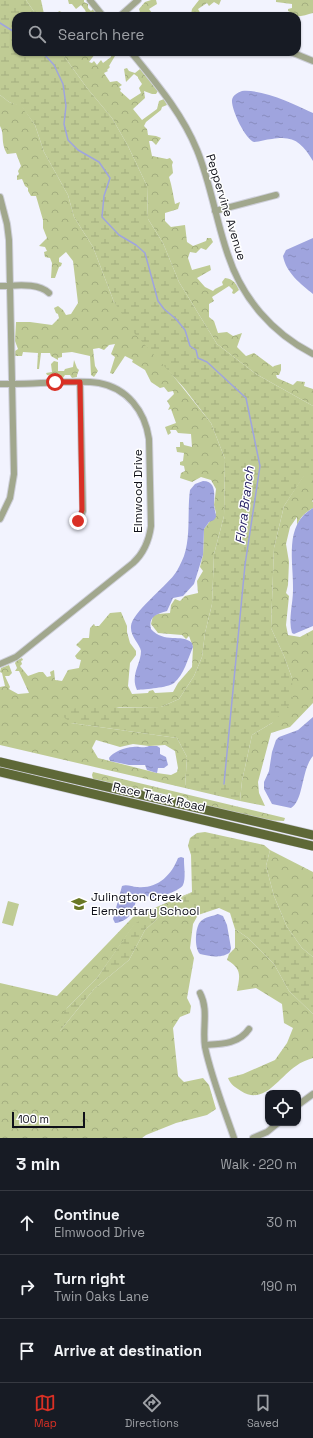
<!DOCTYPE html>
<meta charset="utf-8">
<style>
body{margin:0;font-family:"Space Grotesk",sans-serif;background:#20242c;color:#f1f3f6}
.controls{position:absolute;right:12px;bottom:12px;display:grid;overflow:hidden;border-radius:8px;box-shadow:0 1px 3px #0004}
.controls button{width:36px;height:36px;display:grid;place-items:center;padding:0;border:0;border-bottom:1px solid #363941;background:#171b24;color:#f1f3f6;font:20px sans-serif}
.scale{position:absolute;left:12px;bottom:10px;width:73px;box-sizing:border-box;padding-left:4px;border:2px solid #0f1019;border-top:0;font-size:11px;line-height:14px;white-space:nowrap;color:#0f1019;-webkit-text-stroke:3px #fff;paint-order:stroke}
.stop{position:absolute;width:12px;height:12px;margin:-9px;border:3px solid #d93025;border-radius:50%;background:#fff}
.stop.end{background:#d93025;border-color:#fff;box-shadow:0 1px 4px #0008}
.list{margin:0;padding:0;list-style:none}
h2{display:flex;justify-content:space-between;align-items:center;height:52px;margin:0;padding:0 16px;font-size:17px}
h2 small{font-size:13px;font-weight:400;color:#9ea1a6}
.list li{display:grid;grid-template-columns:26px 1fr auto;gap:12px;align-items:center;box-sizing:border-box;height:64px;padding:0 16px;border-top:1px solid #363941}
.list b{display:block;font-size:15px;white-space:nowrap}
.list p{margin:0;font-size:13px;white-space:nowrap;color:#9ea1a6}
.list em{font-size:13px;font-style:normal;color:#9ea1a6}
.icon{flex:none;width:22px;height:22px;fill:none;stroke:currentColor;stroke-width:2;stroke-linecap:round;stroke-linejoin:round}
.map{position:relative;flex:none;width:313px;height:1138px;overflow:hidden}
.search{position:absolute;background:#171b24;box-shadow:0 1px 3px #0004;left:12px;right:12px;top:12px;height:44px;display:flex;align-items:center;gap:10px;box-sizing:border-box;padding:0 14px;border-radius:12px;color:#9ea1a6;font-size:15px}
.sheet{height:244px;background:#171b24}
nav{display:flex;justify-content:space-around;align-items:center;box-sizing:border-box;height:56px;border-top:1px solid #363941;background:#171b24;font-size:11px;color:#9ea1a6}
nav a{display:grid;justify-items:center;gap:2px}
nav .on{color:#d93025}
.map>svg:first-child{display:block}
.forest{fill:url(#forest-crowns);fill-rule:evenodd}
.wetland{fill:url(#wetland-marsh)}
.pitch{fill:#bfcb94}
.water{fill:url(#water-ripples)}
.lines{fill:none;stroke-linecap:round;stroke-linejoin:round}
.stream{stroke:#9fa4de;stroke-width:1.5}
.street-casing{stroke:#cecfd9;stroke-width:8}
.primary-casing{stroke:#cecfd9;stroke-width:10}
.street{stroke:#a1a78d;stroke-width:6}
.primary{stroke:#5e6837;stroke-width:9}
.route{stroke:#d93025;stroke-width:5}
.labels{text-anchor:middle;stroke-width:3;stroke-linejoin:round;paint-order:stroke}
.street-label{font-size:12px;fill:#0f1019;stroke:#fff}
.poi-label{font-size:12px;fill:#0f1019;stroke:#fff;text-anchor:start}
.water-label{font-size:13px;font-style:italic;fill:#252063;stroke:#fff}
</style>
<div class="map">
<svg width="313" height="1138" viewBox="0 0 313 1138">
<defs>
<pattern id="forest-crowns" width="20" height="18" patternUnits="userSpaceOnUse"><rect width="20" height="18" fill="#bfcb94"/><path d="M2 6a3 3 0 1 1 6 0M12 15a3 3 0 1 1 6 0" fill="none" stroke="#a3ad7f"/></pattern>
<pattern id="wetland-marsh" width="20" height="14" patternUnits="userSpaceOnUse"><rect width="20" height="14" fill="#bfcb94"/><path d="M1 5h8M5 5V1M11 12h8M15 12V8" fill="none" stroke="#a3ad7f"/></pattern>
<pattern id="water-ripples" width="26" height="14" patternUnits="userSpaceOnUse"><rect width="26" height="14" fill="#9fa4de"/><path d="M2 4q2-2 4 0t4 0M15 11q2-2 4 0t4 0" fill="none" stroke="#888cbe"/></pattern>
</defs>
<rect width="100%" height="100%" fill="#f2f3fe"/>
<g class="forest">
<path d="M26,0H41L44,14L56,15L59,11L64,13V16H37Z"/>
<path d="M68,0H84V2L88,4V8L91,11L93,9L99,16H85L87,15L85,10L81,5L76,9L72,4H69Z"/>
<path d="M151,0H156L157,4L149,9L152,13L147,16H141L139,9L145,2Z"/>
<path d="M199,0H221L219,5L214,2L209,6L207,3L198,9L202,16H184L186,13L191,14L192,9Z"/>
<path d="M276,0H313V13C305,15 296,19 289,14L290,12L288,11V9L292,8V4C286,3 282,3 276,2Z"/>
<path d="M61,52H94L95,54L89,62L92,63L94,61L97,65L101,60L103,63L111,57V54L115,53V56L109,66L110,67L107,70L108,71L104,73L110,82L117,81L122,85L119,87L121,89L120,91L130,100L141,93L139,88L142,84L138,78V77L134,74L126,82L124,69L127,68L129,71L135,73L140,69L158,91L156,94H152L144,91L145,98L133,109L142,120L157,109L159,101L164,99L167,105L162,107L161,110L146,122L144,126L147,129L148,135L156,136L161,138L156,145L152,141H149L152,156L167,159L170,158L173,162L172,165L173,173L169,177C172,186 173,195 175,204L180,202L178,209L165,213V221L171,227L185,225L187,242L193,246L206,241L207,238H211L213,242L206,250L201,248L196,253L190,252L188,258L192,270L210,265L211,270L197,278L205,287L213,291L215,289L223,285L222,282L225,278C233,279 236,283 239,290L234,294L232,293L233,290L229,286L212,297L214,301L209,304V317L214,321L218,333L227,332L233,336L242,333L237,347L246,356L254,353L273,367L274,366L281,364V370L279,375H276L277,378L293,385L297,381L305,382L304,386L313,389V406L256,374L217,344L179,282L163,243L148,219L147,186L128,146L112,118L87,88Z"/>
<path d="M0,95L9,102L22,106L35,125L44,152L68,195L74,217L93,247L114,302L211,423L225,459L224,516L214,554L212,604L205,633L202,657L194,676L179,699L161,707H119L71,723L177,738L187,757L185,788L0,745V687L5,686L2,673L0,672L1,668L9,665L12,673L9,676H5L10,687L9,689L18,694L29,693L19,671H15L17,668L15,663L17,660L22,658L23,660L21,661L22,664L20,666L28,676L39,672H43L47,677L51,676L50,672L54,670L55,680L62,681L68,670L79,668L81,660L77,659L75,656L81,649L76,645L83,638H89L90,628L94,624L95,626H99L110,613L121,612L127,626V632L130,643L136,651V655L130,663L128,686L132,694L148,693L149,691L153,690L155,693L173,692L178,683L192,667L193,647L189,636L186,639L182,635L158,633L151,624L153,616L158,614L170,613L171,605L175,599L180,601L185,596L198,593L197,581L203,571L200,567L203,555L204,529L216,513L214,505L216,489L211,480L201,477L192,482L180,478L181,473L185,471L184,466L180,465V462L183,461L184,453L177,452L176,447H180V442H183L184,445L192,447L191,434L178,433L176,430H170L171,433L168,435L165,427L176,423L171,409L168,410L170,406L167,401L174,394L173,391L168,392L164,387L160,388L151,382L145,370L132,362L133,360L125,356L113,374L110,373L115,357L111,354L115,344L109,345L104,350L99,348L93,349L95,366L98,371L94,377L91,375L90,356L72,352L62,353V357L58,358V360L51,356L50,353H41L39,369H37L38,353L23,352L22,356H15V351L18,349L15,341L16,322H30L52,325L59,318L58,314L56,313L54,308L58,306L63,310L66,315L71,314L78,303L73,261L66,252L59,258V262L62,263L61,266L59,267L55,278H51L52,263L50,258L45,257L44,252L47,251L45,247L39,246L47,238L43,228V220L36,196H31L28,191V188L25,186L22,179L17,180V176L19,174L18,171L21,166L16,153L7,154C0,142 5,135 0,126ZM96,740L120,747L133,744L149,746L165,745L175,751L178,768L177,772L171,775L157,773L98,758L92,748Z"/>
<path d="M74,360L77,368L79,370L77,375V377L72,378L70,375H65L63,378H58L57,374L53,376L47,375L46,373L52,372L51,364L54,361L58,362V371H64L65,369L73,367Z"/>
<path d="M304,475H313V500L312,501L313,502V508C305,513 301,516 297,525V517L290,527L286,544L289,562L288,585L286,593L289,596L286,625L288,635L300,637L313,630V703L290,727L271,733L258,782L259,793L265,806L240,801L242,781L252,735L272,723L292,678L284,656L271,628L274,548L284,506Z"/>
<path d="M93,772L285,818L284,821L260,820L190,803L186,798L181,797L176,799L171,798L168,795L144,789L140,791L134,790L131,787C128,787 124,785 120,785C114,785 111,787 107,782L93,779L92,775Z"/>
<path d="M270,850L313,872V957L302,948L287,927L274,896L266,866Z"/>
<path d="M192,892L134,925L97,978L67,1008L60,1031L94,989L129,960L145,930L166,911L186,909L198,915L193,924L190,948L194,958L187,998L191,1006L190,1013L180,1017L173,1028L178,1076L184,1082L203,1078L209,1085L216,1109L207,1115L176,1123L146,1135L142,1138H0V983L57,996L133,917Z"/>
<path d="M235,929L248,938L274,964L289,991L313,1014V1058C307,1060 301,1062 296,1066C279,1077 264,1106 241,1091C235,1087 231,1085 228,1078L243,1074L275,1060L287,1043L293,1028L284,1023L282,1004L256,988L237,991C240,975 242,969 227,960L229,954L235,948Z"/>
</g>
<g class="wetland">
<path d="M0,0H26L37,16H16V52H61L87,88L112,118L128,146L147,186L148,219L163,243L179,282L217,344L256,374L313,406V475L304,476L284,506L274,548L271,628L284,656L292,678L293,701L272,723L252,735L242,781L240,801L185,788L187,757L177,738L71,723L60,714L76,708L161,707L179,699L194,676L202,657L205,633L212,604L214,554L224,516L225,459L211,423L184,388L135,334L114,302L93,247L74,217L68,195L44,152L35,125L22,107L9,102L0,95Z"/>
<path d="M205,832L264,845L270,850L266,866L274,896L287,927L302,948L313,957V1014L289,991L274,964L248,938L235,929L230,913L219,908L198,915L186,909L166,911L145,930L129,960L94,989L60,1031L53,1028L67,1008L97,978L134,924L192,892L191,855L188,846L190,838L197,833Z"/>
</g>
<path class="pitch" d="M8,901L19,904L13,926L2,923Z"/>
<g class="water">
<path d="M242,91C263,89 294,104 313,113V161C302,143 294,135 272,139C266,139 260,142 254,142C245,139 231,109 232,100C233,95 237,93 242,91Z"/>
<path d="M313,238V294C301,284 286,273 283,256L286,250Z"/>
<path d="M203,481C217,481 214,496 214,504C214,509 216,513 216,517L214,520L209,522L204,529L203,555L194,584L183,596L173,598L167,611C156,614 148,617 151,629C164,644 182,633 192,643L193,647C188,658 184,675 174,683C167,688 146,689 137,690C130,675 141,664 141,651C140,644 130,637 131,626C132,613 165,587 174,575C178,570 181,563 184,556C191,535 187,512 190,490L195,484Z"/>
<path d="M313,508V626L294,634L292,633C288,619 293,604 293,590C294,562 283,525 313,508Z"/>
<path d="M313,717V756C301,770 304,800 291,808L272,804L264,789V782L269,771L272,752L276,740L279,737L298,730Z"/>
<path d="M149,746H157L160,748V754L166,757L168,765L164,768H158L157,773L147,770L145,765H129L110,761L109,758C113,752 125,747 133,747C140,746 142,749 149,746Z"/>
<path d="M181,857L184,858V861C184,867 186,879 183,885C181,890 157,899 153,898C147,896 144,894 138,898C135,901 135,906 134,909C132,916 122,923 115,923L113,919L122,886C127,884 132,887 137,887C157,889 171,876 178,858Z"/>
<path d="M218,914L223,916L227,925L231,948L230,952C223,959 208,956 200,954C194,948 195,926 201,921C205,917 213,916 218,914Z"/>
</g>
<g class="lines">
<g class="stream">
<path d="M0,23L16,33"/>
<path d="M42,52L54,65L63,84L66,106L64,124L68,140L78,150L99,162L110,178L104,196L102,217L119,235L136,245L145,253L158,301L164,309L176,319L185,330L190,346L196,350L198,358L207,362L246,398L260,466L245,565L224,784"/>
</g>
<g class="street-casing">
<g id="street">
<path d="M90,0L103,16"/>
<path d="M120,16L138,0"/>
<path d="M131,52C156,83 182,113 197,150C211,184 216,221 228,255C242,298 272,333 313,354"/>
<path d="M291,52L313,61"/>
<path d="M0,197L7,224L9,240L14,474L10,498L0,519"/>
<path d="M215,211L276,195"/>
<path d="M0,286C15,286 37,282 49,293"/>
<path d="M0,384C21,384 41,383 62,382C74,382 87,381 99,383C127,388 145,411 149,439L151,526C149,541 144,553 133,563L16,657L0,664"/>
<path d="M75,523L80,518L83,511L80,382"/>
<path d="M200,993C209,1010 202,1028 205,1047C211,1076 224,1109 234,1138"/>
<path d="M205,1045C221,1044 239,1044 249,1029"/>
<path d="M298,1105L313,1094"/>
<path d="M253,1138L267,1132L278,1123"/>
</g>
</g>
<g class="primary-casing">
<g id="primary">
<path d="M0,762L313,835"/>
<path d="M0,772L313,846"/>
</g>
</g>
<use href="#street" class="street"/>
<use href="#primary" class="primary"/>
</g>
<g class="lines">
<path class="route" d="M55,382H80L82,510L78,521"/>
</g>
<defs>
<g id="school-bare" transform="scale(1.2)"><path d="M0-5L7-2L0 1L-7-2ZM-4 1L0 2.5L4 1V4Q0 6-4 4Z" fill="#687724" stroke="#fff" stroke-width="2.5" paint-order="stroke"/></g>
</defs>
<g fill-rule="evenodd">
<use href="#school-bare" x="79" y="904"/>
</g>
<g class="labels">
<g class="street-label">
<text transform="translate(226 207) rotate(73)" y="4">Peppervine Avenue</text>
<text transform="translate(138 491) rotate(-90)" y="4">Elmwood Drive</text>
<text transform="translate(159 797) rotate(13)" y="4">Race Track Road</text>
</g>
<g class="poi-label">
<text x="91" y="901">Julington Creek<tspan x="91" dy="14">Elementary School</tspan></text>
</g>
<g class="water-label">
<text transform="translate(244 505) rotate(-83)" y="5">Flora Branch</text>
</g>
</g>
</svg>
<div class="controls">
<button><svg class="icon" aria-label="locate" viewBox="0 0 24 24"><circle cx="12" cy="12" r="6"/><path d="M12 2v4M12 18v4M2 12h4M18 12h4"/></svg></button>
</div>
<div class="scale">100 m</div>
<div class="stop" style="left:55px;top:382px"></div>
<div class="stop end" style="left:78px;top:521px"></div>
<div class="search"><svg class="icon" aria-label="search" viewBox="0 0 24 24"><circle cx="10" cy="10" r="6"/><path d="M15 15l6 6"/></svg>Search here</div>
</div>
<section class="sheet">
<h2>3 min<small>Walk · 220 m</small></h2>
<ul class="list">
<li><svg class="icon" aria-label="ahead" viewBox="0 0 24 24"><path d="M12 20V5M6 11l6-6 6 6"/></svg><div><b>Continue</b><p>Elmwood Drive</p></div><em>30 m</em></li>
<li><svg class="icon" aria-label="right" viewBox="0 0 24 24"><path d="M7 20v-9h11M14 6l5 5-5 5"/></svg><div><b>Turn right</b><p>Twin Oaks Lane</p></div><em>190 m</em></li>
<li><svg class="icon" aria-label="arrive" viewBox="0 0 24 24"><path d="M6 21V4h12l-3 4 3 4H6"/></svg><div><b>Arrive at destination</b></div></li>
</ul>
</section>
<nav>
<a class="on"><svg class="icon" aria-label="map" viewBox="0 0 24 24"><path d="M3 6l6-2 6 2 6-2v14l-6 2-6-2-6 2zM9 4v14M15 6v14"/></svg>Map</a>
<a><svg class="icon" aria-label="directions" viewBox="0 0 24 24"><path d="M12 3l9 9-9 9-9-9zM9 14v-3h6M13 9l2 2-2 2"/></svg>Directions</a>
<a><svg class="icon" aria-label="saved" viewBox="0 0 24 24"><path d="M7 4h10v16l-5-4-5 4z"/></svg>Saved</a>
</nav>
